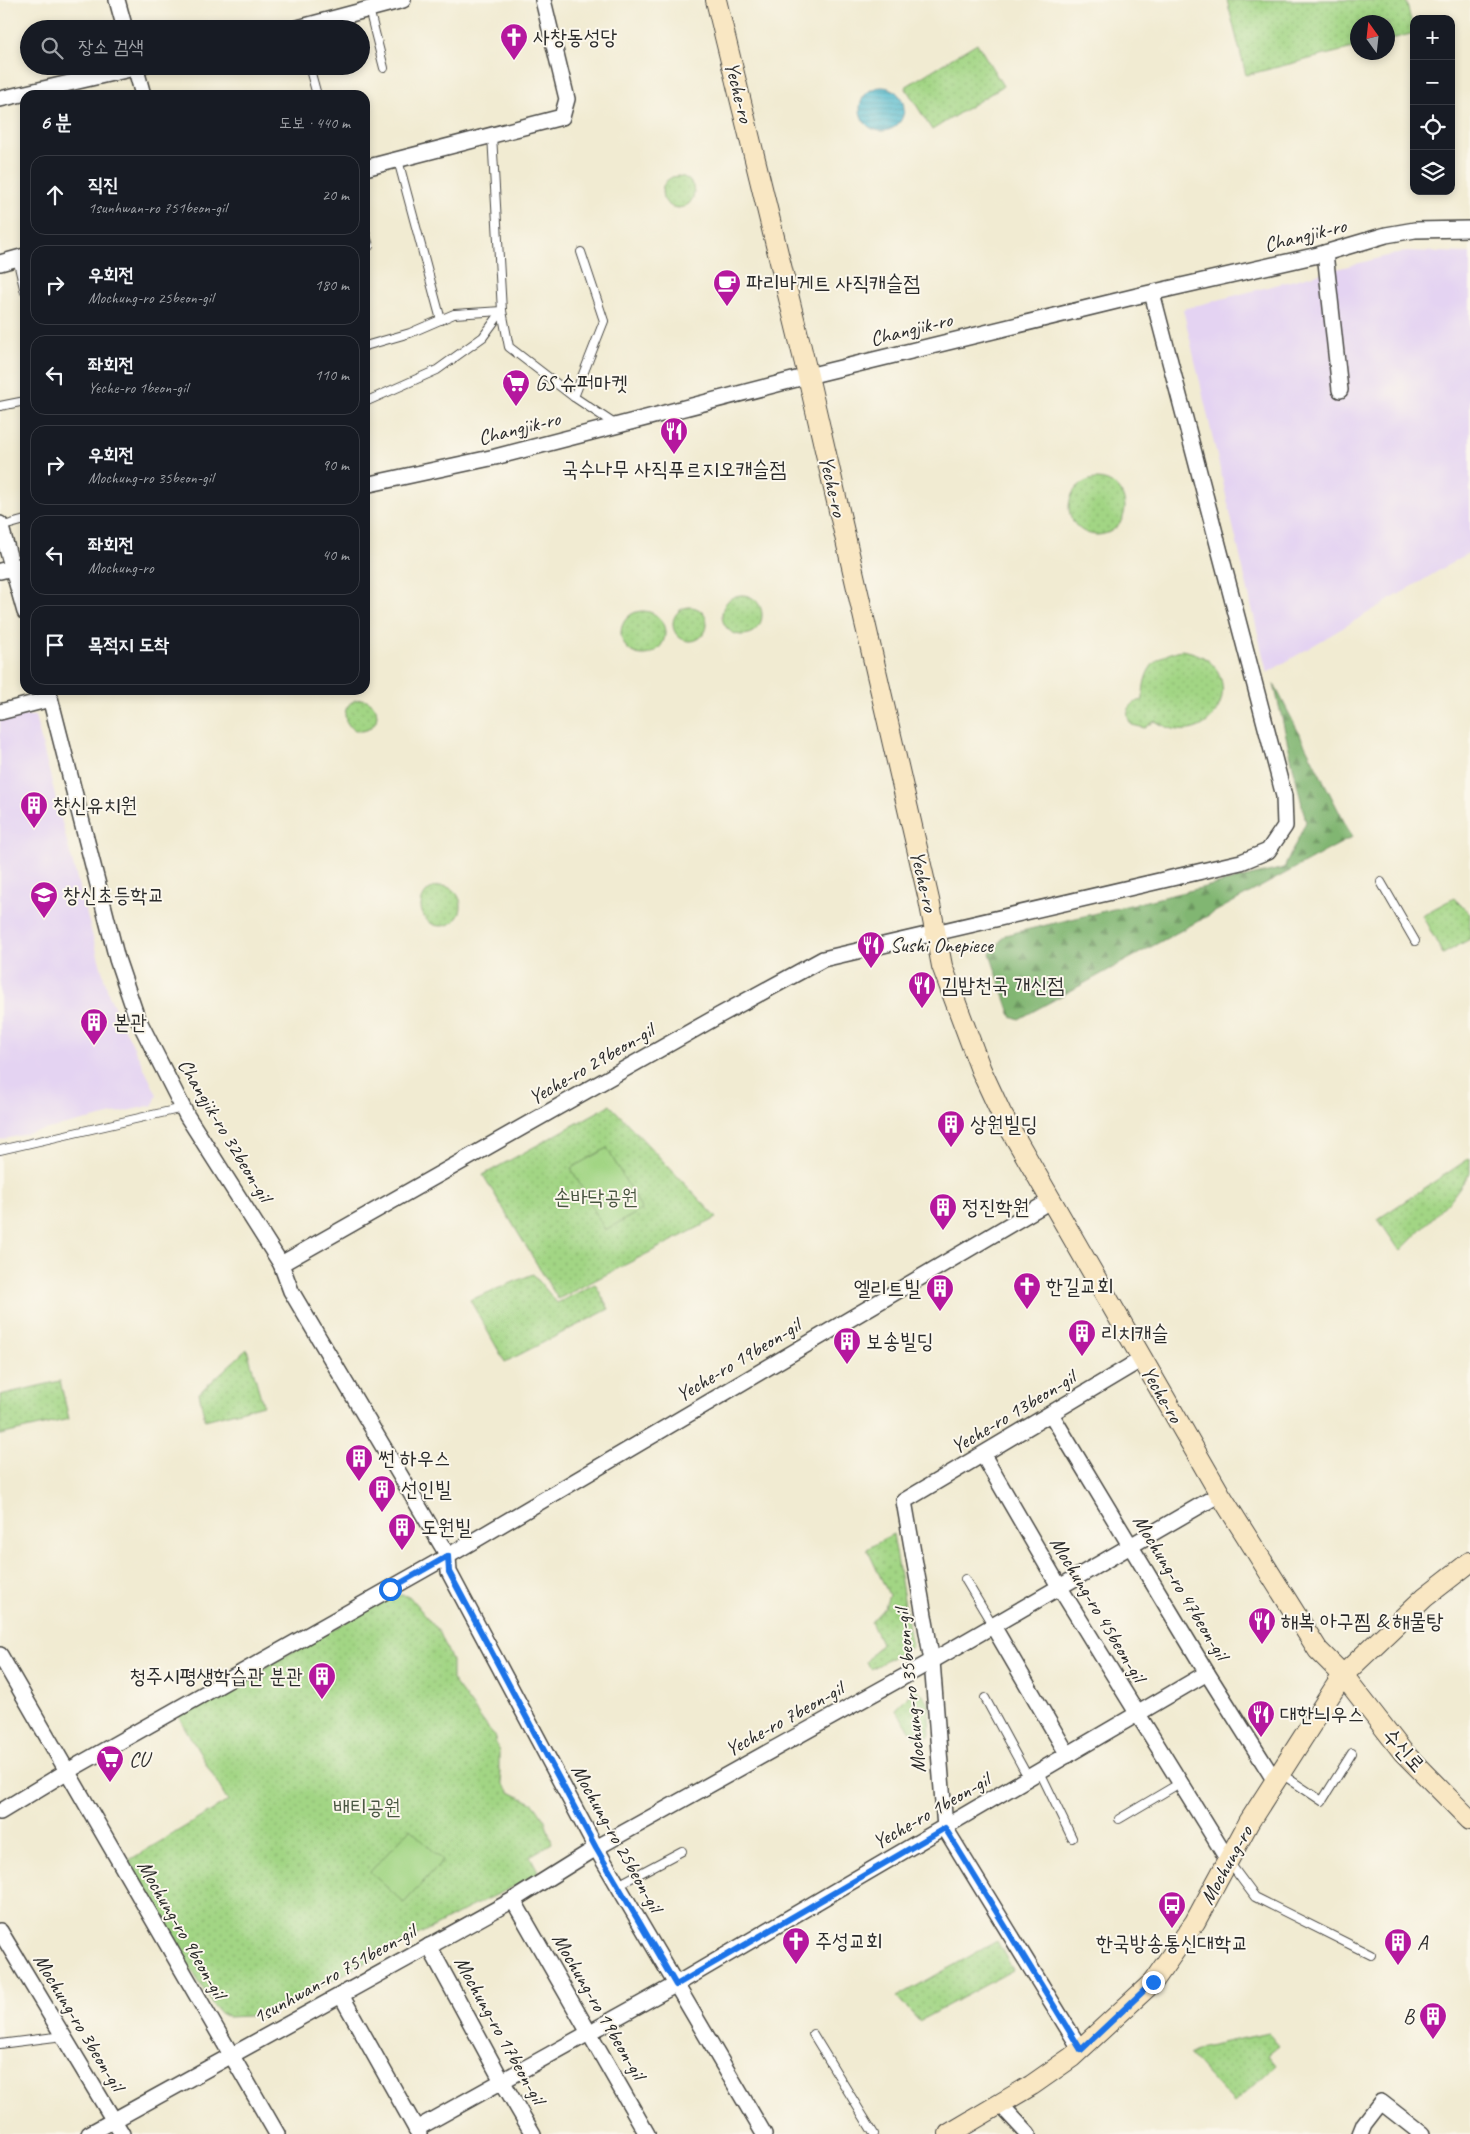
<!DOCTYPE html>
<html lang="ko">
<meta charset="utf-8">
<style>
body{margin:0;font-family:Caveat,"Poor Story",sans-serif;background:#20242c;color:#f1f3f6}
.controls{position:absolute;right:15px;top:15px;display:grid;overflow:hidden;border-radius:10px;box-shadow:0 2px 8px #0003}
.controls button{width:45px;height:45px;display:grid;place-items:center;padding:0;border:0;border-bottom:1px solid #363941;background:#171b24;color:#f1f3f6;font:25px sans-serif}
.compass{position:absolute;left:1350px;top:15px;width:45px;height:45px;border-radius:50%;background:#171b24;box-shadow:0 2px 8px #0003;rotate:345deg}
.stop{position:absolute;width:15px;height:15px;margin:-11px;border:4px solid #1a73e8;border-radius:50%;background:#fff}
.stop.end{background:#1a73e8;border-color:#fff;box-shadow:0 1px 5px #0008}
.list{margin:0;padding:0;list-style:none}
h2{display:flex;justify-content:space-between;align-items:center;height:65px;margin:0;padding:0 20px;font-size:21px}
h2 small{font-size:16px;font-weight:400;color:#9ea1a6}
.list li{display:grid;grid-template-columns:32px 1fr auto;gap:15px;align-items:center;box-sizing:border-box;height:80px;margin:0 10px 10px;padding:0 10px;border:1px solid #363941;border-radius:15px}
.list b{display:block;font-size:19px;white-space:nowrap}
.list p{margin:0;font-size:16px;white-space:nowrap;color:#9ea1a6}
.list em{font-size:16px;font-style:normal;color:#9ea1a6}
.icon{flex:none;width:28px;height:28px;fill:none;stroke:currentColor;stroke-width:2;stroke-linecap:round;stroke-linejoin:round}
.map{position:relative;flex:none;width:1470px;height:2134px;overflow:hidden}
.search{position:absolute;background:#171b24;box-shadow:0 2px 8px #0003;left:20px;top:20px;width:350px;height:55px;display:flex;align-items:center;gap:12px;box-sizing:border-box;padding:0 18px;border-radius:28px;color:#9ea1a6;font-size:19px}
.panel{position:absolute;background:#171b24;box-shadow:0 2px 8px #0003;left:20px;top:90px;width:350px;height:605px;border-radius:15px}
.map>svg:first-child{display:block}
.built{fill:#e4d3f2}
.green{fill:url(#green-dots);stroke:#668058}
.forest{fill:url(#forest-firs);stroke:#56704e}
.pitch{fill:#a2d584;stroke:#668058}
.water{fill:url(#water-rules);stroke:#3e727c}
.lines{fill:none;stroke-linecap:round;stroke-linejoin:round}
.lane-casing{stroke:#494844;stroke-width:10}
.street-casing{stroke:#494844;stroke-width:18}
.secondary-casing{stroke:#494844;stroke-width:22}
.lane{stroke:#fff;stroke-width:8}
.street{stroke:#fff;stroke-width:15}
.secondary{stroke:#f9e7c3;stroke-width:20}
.route{stroke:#1a73e8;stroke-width:6}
.labels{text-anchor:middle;stroke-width:4;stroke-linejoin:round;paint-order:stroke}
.poi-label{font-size:21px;fill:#2b2b2b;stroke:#fbf7ec;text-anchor:start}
.street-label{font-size:21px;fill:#2b2b2b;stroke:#fbf7ec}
.park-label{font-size:21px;fill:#495641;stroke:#fbf7ec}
</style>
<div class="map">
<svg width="1470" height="2134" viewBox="0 0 1470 2134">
<defs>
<pattern id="green-dots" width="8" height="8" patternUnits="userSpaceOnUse" patternTransform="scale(1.25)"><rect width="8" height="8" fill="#a2d584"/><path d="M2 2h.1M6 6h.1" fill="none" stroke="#8cb772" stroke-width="1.8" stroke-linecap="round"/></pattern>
<pattern id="forest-firs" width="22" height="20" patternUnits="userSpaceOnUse" patternTransform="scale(1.25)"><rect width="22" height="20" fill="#81b672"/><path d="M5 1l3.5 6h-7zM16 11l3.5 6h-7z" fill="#6a945e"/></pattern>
<pattern id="water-rules" width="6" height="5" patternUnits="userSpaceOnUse" patternTransform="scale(1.25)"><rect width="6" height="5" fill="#50b9cd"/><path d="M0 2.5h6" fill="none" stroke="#4397a7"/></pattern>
</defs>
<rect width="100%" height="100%" fill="#fbf7ec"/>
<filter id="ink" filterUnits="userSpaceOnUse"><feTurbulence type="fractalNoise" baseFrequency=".02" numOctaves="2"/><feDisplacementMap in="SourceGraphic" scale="10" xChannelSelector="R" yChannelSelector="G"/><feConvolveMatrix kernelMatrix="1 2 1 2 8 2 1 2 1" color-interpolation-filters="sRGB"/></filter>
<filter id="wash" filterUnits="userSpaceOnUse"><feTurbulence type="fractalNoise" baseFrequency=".0096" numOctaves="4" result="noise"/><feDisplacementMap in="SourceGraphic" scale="20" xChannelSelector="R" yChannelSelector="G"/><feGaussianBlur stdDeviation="1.12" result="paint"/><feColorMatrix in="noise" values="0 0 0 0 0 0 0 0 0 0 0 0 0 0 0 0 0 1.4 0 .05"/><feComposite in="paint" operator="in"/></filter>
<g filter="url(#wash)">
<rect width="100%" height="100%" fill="#f1ebd2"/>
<g class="built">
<path d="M1406,251L1470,253V552L1267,673L1183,309Z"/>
<path d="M15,715L35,716L67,842L109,996L157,1095L153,1105L0,1140V719Z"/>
</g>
<g class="green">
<path d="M1227,0H1406L1414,33L1388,40V22H1358L1357,47L1246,75Z"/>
<path d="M977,43L1003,86L932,130L905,87Z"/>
<circle cx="678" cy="192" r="16"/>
<circle cx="1097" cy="507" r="28"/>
<circle cx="742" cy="615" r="20"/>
<circle cx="690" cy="624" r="17"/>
<circle cx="643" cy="633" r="22"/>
<path d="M1181,650C1256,660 1218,761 1155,721L1145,728L1132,725C1123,714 1129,702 1143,700C1143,671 1152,657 1181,650Z"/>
<circle cx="361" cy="715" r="16"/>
<circle cx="441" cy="906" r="20"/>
<path d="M1454,898L1470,914V939L1443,954L1422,915Z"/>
<path d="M610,1105L717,1218L558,1299L483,1175Z"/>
<path d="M1470,1158V1173L1451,1199L1400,1251L1378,1219Z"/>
<path d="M533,1274L557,1303L595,1284L609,1309L505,1362L470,1300Z"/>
<path d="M247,1349L263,1405L205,1420L199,1393Z"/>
<path d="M60,1381L69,1419L0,1435V1395Z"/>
<path d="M893,1534L912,1647L871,1669L866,1662L881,1643L871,1622L885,1607L889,1595L867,1549Z"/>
<path d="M400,1595L409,1596L440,1633L452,1661V1679L494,1736L499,1752V1769L503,1784L510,1792L534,1804L537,1808L545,1820L552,1843L530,1856L537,1869L538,1875L469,1908L267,2015L228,2017L220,2013L213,2005L126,1862L228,1801L178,1716L390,1597Z"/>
<path d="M916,1688L928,1701L930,1735L919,1743L895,1709Z"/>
<path d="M997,1941L1013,1970L919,2021L897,1997Z"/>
<path d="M1268,2033L1279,2046L1268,2055L1276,2065L1234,2103L1189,2054L1203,2047Z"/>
</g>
<path class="forest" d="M1274,684L1352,837L1019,1019L1011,1016L990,954L1005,935L1284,868L1306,822Z"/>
<g class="pitch">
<path d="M607,1148L642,1210L605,1230L571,1168Z"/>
<path d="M410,1829L443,1860L404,1903L370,1872Z"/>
</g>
<circle class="water" cx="882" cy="109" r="22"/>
</g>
<g filter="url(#ink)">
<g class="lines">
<g class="lane-casing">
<g id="lane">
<path d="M369,9L384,68"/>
<path d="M309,66L317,95"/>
<path d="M492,135L502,311L509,347L574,397L616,425"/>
<path d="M398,160L441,320"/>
<path d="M365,232L369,246"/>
<path d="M17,258L25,292"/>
<path d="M365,346L410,333L454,314L502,311"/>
<path d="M574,397L604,321L581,252"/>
<path d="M365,402L437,370L483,337L502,311"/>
<path d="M0,406L25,401"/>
<path d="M0,527L25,520"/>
<path d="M1381,882L1415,941"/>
<path d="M0,1150L183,1108"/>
<path d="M965,1579L993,1626"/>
<path d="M985,1698L1029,1779"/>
<path d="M1040,1772L1072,1838"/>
<path d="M1280,1773L1322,1801L1352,1753"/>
<path d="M1119,1819L1180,1783"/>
<path d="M1229,1862L1255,1897L1371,1955"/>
<path d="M618,1885L682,1851"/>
<path d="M813,2034L874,2134"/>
<path d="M0,2044L63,2036"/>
</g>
</g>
<g class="street-casing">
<g id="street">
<path d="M117,0L125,29"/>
<path d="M294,29L403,0"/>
<path d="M135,66L143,95"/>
<path d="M0,99L143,66"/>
<path d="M365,168L562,117L567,99L543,0"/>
<path d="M1325,253L1340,390"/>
<path d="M0,263L25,256"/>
<path d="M365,485L495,457L808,376L1137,296L1318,255L1386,235L1415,230L1470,229"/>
<path d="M0,524L25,612"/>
<path d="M0,571L25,565"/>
<path d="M48,690L117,959L136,1015L187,1116L281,1264L291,1291L448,1556L449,1572L596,1848L764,2134"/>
<path d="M0,712L50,699"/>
<path d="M281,1264L720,1015L823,959L1241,862L1268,851L1285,826L1284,796L1152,293"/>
<path d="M1051,1414L1207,1673L1275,1781"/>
<path d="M983,1455L1060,1588L1228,1860"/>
<path d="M993,1626L1068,1755"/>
<path d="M0,1655L277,2134"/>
<path d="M0,1812L66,1772L448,1556L1050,1201"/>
<path d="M513,1900L647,2134"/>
<path d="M0,1931L122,2134"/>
<path d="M429,1946L502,2081L533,2134"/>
<path d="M341,1995L419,2134"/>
<path d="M1081,2050L945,1828L932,1661L904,1501L1142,1359"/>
<path d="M1000,2104L1028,2134"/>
<path d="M416,2129L675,1985L1207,1673"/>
<path d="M89,2134L513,1900L596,1848L932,1661L1220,1494"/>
<path d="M1360,2134L1364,2124L1381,2102L1422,2134"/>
</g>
</g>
<g class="secondary-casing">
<g id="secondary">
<path d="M716,0L808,376L929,900L942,966L981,1070L1001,1113L1220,1494L1318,1650L1343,1675L1403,1752L1470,1820"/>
<path d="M949,2134L1032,2085L1072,2057L1153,1982L1195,1922L1249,1822L1343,1675L1425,1597L1470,1562"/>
</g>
</g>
<use href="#lane" class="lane"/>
<use href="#street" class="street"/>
<use href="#secondary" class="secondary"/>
</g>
</g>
<g class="lines" filter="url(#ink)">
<path class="route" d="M390,1589L448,1556L449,1572L596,1848L676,1985L945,1828L1081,2050L1153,1982"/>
</g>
<defs>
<g id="church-pin" transform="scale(1.4375)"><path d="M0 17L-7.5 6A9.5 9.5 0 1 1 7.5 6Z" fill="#b5179e" stroke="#fbf7ec"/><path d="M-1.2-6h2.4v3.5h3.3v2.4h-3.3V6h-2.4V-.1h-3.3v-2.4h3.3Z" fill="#fff"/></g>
<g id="cafe-pin" transform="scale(1.4375)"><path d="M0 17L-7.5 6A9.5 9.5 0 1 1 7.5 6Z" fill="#b5179e" stroke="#fbf7ec"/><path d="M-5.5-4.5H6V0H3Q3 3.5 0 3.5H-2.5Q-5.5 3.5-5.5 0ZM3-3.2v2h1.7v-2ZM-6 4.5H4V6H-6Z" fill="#fff"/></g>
<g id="supermarket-pin" transform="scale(1.4375)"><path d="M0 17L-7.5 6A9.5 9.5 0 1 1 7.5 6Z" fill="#b5179e" stroke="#fbf7ec"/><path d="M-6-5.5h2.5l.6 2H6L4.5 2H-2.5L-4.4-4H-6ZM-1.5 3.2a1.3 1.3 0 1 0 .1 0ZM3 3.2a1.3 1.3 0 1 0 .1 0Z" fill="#fff"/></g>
<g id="restaurant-pin" transform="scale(1.4375)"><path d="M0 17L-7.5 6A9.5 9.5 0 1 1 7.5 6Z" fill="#b5179e" stroke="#fbf7ec"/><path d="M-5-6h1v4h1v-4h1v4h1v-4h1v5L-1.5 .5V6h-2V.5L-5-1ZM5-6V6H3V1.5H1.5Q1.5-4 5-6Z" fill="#fff"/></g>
<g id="building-pin" transform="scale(1.4375)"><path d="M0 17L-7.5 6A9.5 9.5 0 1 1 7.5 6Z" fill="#b5179e" stroke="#fbf7ec"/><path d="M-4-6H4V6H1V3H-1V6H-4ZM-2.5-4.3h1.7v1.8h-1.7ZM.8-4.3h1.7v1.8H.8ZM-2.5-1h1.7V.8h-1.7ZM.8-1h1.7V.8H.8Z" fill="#fff"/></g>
<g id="school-pin" transform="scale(1.4375)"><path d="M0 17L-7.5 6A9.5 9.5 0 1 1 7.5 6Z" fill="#b5179e" stroke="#fbf7ec"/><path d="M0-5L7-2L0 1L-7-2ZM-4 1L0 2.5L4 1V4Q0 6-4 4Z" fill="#fff"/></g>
<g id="bus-pin" transform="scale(1.4375)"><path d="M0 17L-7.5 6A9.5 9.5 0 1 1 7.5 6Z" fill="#b5179e" stroke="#fbf7ec"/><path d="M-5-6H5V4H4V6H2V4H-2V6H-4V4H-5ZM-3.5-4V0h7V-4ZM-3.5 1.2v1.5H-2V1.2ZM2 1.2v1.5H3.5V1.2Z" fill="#fff"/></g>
</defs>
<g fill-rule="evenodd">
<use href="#church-pin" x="514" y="37"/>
<use href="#cafe-pin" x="727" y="283"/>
<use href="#supermarket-pin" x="516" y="383"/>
<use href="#restaurant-pin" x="674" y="431"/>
<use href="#building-pin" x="34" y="805"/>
<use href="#school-pin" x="44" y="895"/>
<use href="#restaurant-pin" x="871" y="945"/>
<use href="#restaurant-pin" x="922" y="985"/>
<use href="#building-pin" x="94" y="1022"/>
<use href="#building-pin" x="951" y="1124"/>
<use href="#building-pin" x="943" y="1207"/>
<use href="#church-pin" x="1027" y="1286"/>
<use href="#building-pin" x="940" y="1288"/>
<use href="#building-pin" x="1082" y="1333"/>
<use href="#building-pin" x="847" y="1341"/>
<use href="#building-pin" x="359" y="1458"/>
<use href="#building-pin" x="382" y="1489"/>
<use href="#building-pin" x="402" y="1527"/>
<use href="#restaurant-pin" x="1262" y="1621"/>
<use href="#building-pin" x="322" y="1676"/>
<use href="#restaurant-pin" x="1261" y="1714"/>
<use href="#supermarket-pin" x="110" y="1759"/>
<use href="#bus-pin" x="1172" y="1905"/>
<use href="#church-pin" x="796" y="1941"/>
<use href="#building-pin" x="1398" y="1942"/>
<use href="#building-pin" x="1433" y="2016"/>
</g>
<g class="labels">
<g class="poi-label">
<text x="533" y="44">사창동성당</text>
<text x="746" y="290">파리바게트 사직캐슬점</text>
<text x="535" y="390">GS 슈퍼마켓</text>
<text x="674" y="476" text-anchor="middle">국수나무 사직푸르지오캐슬점</text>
<text x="53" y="812">창신유치원</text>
<text x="63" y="902">창신초등학교</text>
<text x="890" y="952">Sushi Onepiece</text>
<text x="941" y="992">김밥천국 개신점</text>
<text x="113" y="1029">본관</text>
<text x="970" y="1131">상원빌딩</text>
<text x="962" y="1214">정진학원</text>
<text x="1046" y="1293">한길교회</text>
<text x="921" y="1295" text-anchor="end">엘리트빌</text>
<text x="1101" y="1340">리치캐슬</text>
<text x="866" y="1348">보송빌딩</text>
<text x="378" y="1465">썬 하우스</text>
<text x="401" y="1496">선인빌</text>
<text x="421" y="1534">도원빌</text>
<text x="1281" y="1628">해복 아구찜 &amp; 해물탕</text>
<text x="303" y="1683" text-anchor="end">청주시평생학습관 분관</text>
<text x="1280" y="1721">대한늬우스</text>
<text x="129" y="1766">CU</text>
<text x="815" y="1948">주성교회</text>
<text x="1417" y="1949">A</text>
<text x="1172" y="1950" text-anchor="middle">한국방송통신대학교</text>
<text x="1414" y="2023" text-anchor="end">B</text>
</g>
<g class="street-label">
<text transform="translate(739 92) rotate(76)" y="7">Yeche-ro</text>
<text transform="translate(1305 235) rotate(-14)" y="7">Changjik-ro</text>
<text transform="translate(911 329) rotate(-14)" y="7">Changjik-ro</text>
<text transform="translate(519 428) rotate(-14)" y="7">Changjik-ro</text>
<text transform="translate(833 486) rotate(77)" y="7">Yeche-ro</text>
<text transform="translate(924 881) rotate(77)" y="7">Yeche-ro</text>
<text transform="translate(591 1064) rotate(-30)" y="7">Yeche-ro 29beon-gil</text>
<text transform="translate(225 1130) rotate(59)" y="7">Changjik-ro 32beon-gil</text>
<text transform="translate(738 1360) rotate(-31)" y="7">Yeche-ro 19beon-gil</text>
<text transform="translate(1162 1394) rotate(60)" y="7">Yeche-ro</text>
<text transform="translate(1013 1412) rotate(-31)" y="7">Yeche-ro 13beon-gil</text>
<text transform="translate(1181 1587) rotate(59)" y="7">Mochung-ro 47beon-gil</text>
<text transform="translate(1098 1609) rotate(59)" y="7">Mochung-ro 45beon-gil</text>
<text transform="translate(910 1691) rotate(-96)" y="7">Mochung-ro 35beon-gil</text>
<text transform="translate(784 1719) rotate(-29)" y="7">Yeche-ro 7beon-gil</text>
<text transform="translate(1404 1750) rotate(48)" y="7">수신로</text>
<text transform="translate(931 1811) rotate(-30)" y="7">Yeche-ro 1beon-gil</text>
<text transform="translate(617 1838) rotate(61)" y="7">Mochung-ro 25beon-gil</text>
<text transform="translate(1226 1865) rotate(-61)" y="7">Mochung-ro</text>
<text transform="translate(182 1929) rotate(60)" y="7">Mochung-ro 9beon-gil</text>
<text transform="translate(334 1974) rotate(-29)" y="7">1sunhwan-ro 751beon-gil</text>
<text transform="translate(599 2006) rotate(60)" y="7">Mochung-ro 19beon-gil</text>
<text transform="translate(79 2022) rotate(59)" y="7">Mochung-ro 3beon-gil</text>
<text transform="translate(500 2030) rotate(61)" y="7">Mochung-ro 17beon-gil</text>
</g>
<g class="park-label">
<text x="596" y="1204">손바닥공원</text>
<text x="367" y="1814">배티공원</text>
</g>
</g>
</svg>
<div class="controls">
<button>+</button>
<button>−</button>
<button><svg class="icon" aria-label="locate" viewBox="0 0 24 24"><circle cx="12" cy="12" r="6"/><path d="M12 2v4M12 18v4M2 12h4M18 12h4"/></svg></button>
<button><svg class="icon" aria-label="layers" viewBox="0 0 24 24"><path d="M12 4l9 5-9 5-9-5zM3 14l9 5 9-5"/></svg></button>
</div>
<svg class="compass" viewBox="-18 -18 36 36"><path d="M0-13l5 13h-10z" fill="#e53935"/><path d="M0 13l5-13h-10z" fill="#9ea1a6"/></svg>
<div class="stop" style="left:390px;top:1589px"></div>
<div class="stop end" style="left:1153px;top:1982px"></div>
<div class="search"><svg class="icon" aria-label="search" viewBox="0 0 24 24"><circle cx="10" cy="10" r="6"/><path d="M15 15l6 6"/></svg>장소 검색</div>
<section class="panel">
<h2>6 분<small>도보 · 440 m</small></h2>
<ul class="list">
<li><svg class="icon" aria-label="ahead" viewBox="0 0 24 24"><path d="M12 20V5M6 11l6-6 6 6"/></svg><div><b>직진</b><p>1sunhwan-ro 751beon-gil</p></div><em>20 m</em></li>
<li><svg class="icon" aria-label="right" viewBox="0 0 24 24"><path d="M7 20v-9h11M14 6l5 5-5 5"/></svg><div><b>우회전</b><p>Mochung-ro 25beon-gil</p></div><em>180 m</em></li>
<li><svg class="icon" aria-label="left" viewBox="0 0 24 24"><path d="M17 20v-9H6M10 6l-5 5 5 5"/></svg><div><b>좌회전</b><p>Yeche-ro 1beon-gil</p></div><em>110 m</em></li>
<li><svg class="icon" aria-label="right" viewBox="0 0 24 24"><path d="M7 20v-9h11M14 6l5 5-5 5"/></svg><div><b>우회전</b><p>Mochung-ro 35beon-gil</p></div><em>90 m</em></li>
<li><svg class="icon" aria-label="left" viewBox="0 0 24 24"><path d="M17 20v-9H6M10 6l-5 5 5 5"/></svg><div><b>좌회전</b><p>Mochung-ro</p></div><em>40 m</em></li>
<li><svg class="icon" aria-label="arrive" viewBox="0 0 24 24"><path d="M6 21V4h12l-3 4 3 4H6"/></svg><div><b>목적지 도착</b></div></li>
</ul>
</section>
</div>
